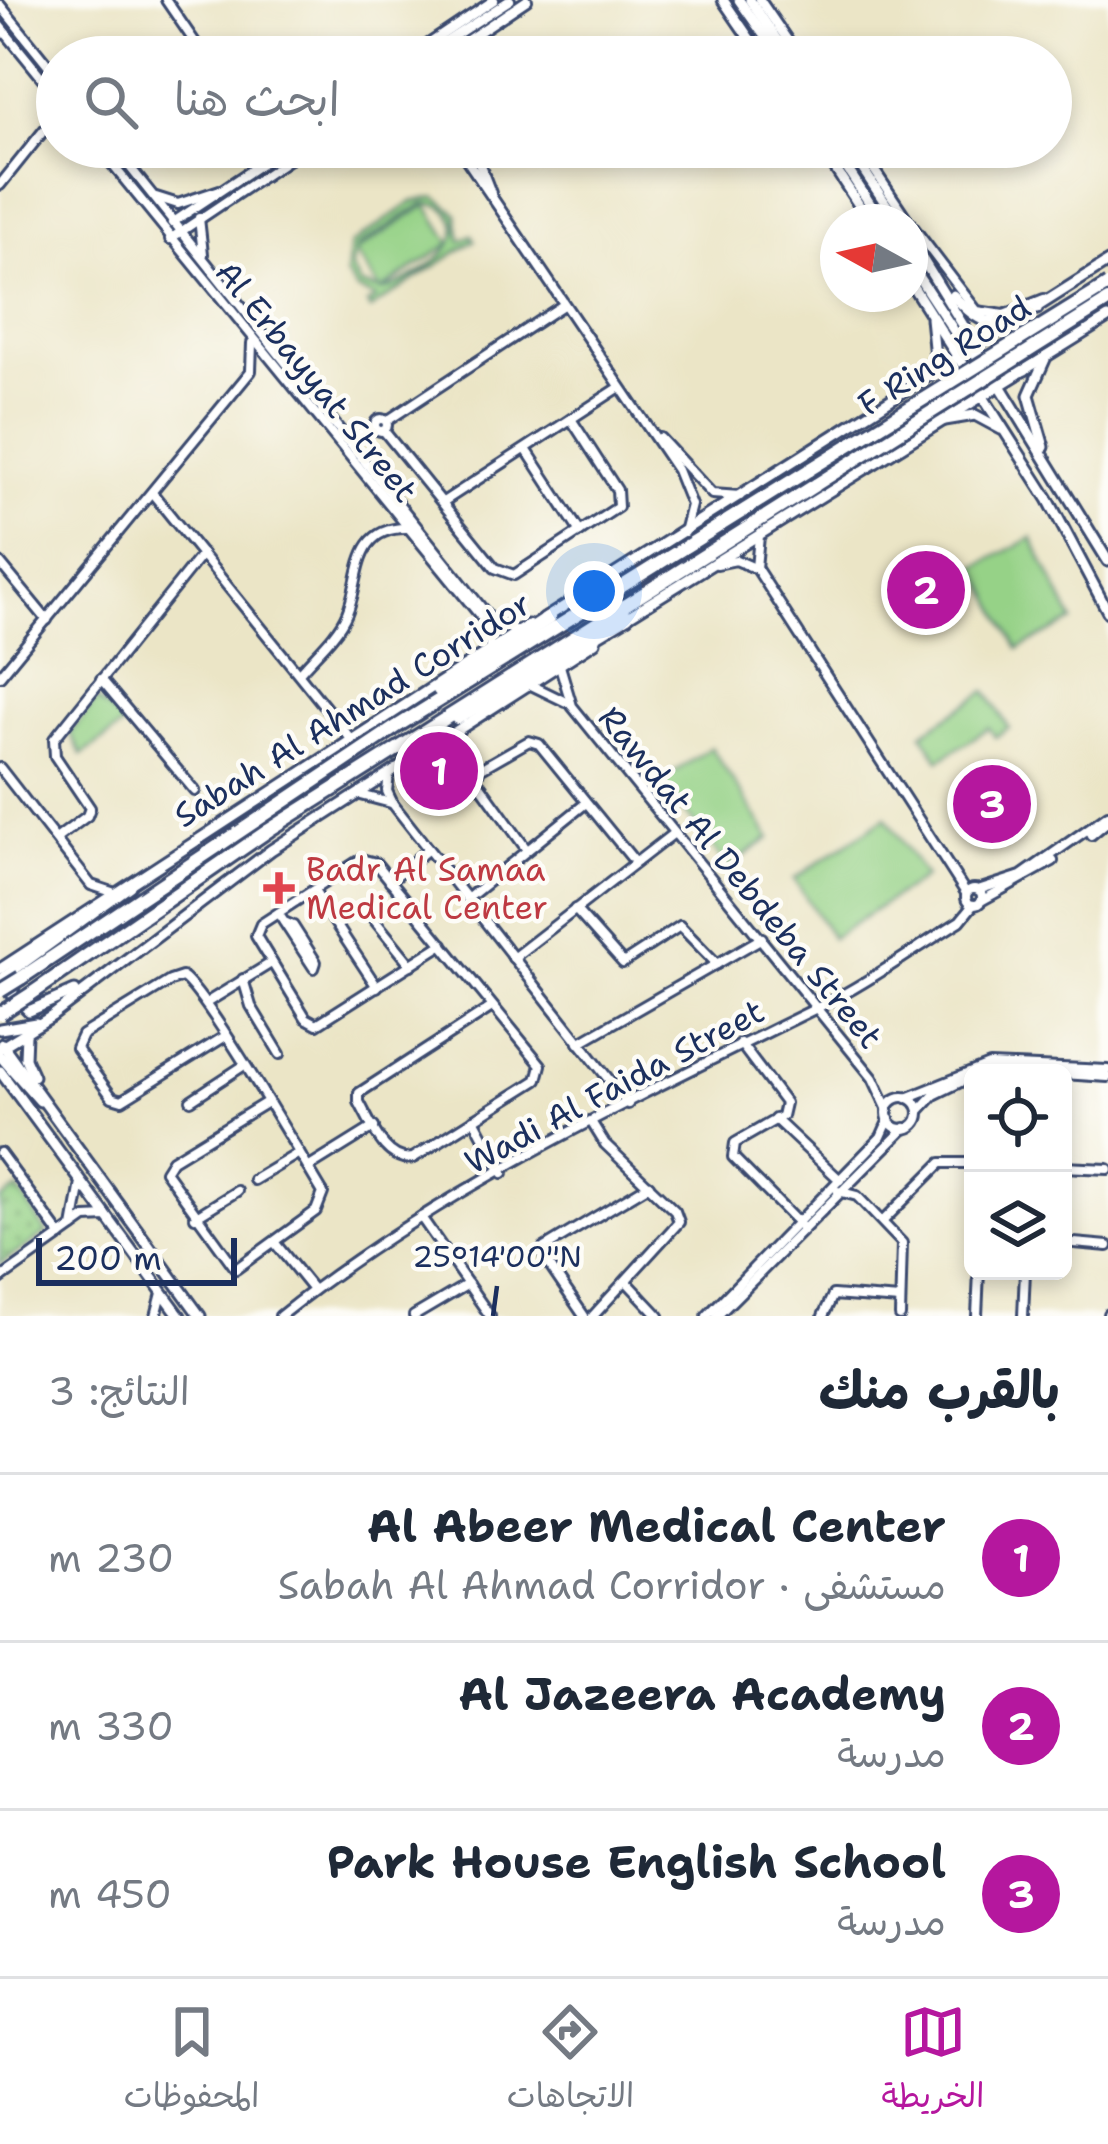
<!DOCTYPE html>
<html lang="ar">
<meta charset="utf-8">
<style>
body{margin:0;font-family:"Shantell Sans","Playpen Sans Arabic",sans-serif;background:#f2f2f3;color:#1f2937;direction:rtl}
.controls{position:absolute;right:36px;bottom:36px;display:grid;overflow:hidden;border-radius:18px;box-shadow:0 6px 18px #0003}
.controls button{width:108px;height:108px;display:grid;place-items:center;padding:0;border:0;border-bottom:3px solid #e0e1e3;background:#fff;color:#1f2937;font:60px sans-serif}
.compass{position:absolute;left:820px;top:204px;width:108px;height:108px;border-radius:50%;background:#fff;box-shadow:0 6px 18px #0003;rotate:278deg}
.scale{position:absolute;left:36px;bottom:30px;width:201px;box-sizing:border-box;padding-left:12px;border:6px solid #1b2f5e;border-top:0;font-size:33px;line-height:42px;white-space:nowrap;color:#1b2f5e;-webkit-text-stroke:9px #fdfcf7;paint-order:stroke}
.you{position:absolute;left:594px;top:591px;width:42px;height:42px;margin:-30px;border:9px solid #fff;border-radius:50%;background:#1a73e8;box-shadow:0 0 0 18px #1a73e833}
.badge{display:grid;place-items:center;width:78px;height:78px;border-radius:50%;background:#b5179e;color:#fff;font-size:39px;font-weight:700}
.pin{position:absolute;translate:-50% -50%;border:6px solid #fff;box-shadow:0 3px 12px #0006}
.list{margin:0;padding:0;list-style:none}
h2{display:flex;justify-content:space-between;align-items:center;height:156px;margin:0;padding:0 48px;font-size:51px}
h2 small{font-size:39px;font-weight:400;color:#747a83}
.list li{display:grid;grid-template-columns:78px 1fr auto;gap:36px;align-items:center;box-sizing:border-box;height:168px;padding:0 48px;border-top:3px solid #e0e1e3}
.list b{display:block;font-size:45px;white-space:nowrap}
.list p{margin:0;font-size:39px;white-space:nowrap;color:#747a83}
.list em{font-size:39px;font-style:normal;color:#747a83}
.icon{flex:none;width:66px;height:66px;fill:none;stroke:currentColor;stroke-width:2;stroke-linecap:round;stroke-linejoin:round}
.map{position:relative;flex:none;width:1108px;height:1316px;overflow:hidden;direction:ltr}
.search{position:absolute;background:#fff;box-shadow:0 6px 18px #0003;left:36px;right:36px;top:36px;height:132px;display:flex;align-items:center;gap:30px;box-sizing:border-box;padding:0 42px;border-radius:66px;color:#747a83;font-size:45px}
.sheet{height:660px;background:#fff}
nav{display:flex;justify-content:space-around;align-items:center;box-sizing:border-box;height:168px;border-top:3px solid #e0e1e3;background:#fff;font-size:33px;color:#747a83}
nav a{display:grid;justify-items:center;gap:6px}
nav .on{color:#b5179e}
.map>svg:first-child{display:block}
.grass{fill:url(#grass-dots);stroke:#588072;stroke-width:3}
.garden{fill:#96d287;stroke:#588072;stroke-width:3;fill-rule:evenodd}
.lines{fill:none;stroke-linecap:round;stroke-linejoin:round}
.minor-casing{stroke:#3a4a6e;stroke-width:14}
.tertiary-casing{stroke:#3a4a6e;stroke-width:15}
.secondary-casing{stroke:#3a4a6e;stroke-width:15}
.trunk-casing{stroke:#3a4a6e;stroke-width:18}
.minor{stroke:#fff;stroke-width:8}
.tertiary{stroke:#fff;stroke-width:9}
.secondary{stroke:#fff;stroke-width:9}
.trunk{stroke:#fff;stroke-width:12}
.trunk-bridge-casing{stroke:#3a4a6e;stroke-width:18;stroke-linecap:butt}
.trunk-bridge{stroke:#fff;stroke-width:12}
.ticks{fill:none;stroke:#1b2f5e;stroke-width:4.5}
.health-dot{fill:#e0444e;stroke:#fdfcf7;stroke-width:4.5}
.labels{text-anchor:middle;stroke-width:9;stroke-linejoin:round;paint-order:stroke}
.street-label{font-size:33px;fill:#1b2f5e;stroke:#fdfcf7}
.health-label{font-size:33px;fill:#be3a42;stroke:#fdfcf7;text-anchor:start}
.ticks-label{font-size:30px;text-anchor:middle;fill:#1b2f5e;stroke:#fdfcf7;stroke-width:9;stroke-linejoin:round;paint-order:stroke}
</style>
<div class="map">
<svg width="1108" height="1316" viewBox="0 0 1108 1316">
<defs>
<pattern id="grass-dots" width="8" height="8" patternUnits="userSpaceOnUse" patternTransform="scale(3)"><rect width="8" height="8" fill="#96d287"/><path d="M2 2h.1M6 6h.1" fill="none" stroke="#7aab72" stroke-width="1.8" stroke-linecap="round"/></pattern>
</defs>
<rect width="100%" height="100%" fill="#fdfcf7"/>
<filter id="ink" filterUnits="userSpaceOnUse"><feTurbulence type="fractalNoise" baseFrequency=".00833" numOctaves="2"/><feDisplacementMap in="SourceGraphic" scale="24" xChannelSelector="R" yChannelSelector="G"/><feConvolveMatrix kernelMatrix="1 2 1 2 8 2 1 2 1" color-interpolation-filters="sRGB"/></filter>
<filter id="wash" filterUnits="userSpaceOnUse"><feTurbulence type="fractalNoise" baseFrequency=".004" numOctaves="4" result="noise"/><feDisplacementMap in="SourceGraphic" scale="48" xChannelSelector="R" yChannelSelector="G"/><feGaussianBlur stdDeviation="2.7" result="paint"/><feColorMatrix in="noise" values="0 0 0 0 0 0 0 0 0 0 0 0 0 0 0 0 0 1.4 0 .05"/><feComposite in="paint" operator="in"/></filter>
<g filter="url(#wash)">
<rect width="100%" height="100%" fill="#ebe5c6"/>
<path class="grass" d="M18,1189L47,1233L0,1264V1200Z"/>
<g class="garden">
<path d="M436,197L457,213L461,241L472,235L475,240L370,309L367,304L375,298L357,290L346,275L350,245L414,201ZM423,204C434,204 443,204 450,214C475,246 405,285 380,291L451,243L427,205L355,252L380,290L361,285L351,267L357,247Z"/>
<path d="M1032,538L1073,621L1018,649L976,567Z"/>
<path d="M986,691L1009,728L995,737L989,728L939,760L922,733Z"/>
<path d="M97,700L126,724L82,755L70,733Z"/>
<path d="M711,747L770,838L728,867L661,781Z"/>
<path d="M886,817L925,877L832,938L794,879Z"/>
</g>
</g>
<g filter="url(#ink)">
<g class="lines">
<g class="minor-casing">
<g id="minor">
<path d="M166,0L205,57"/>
<path d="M760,0L799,57"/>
<path d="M0,5L57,76"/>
<path d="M0,26L57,96"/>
<path d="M409,57L494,0"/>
<path d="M422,57L510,0"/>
<path d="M442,57L527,0"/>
<path d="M98,147L487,624L490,648"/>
<path d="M114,147L492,621L516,631"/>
<path d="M458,147L677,470L691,505L684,532"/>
<path d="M473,147L491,193"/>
<path d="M859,147L909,222"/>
<path d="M251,164L263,147"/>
<path d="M0,185L57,114"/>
<path d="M156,197L178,204L220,190"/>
<path d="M199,218L203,254"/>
<path d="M172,223L286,147"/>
<path d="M910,223L977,311L1004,315L1044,299"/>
<path d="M170,239L307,147"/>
<circle cx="381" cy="425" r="6"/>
<path d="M387,421L563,305"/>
<path d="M384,431L495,568L514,575L618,507L617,490L571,419"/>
<path d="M346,436L376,429"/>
<path d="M660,438L712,494L740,496"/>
<path d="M526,449L580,532"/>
<path d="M153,494L351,739"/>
<path d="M443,502L617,389"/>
<path d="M0,563L47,620"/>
<path d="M717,564L736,560L757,569L966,893"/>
<path d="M756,568L759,536"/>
<path d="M560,666L572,706L873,1078L888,1110"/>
<path d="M299,673C315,654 338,635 347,613C362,578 352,528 406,528"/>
<path d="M0,676L251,371L252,343"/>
<path d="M101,679L195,791"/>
<path d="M531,685L566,702"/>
<path d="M0,768L91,885L112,892"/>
<path d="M389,775L387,791L393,804L628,1104"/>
<path d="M361,795L391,803"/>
<path d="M1091,835L1108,821"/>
<path d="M56,839L87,816L90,808L55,756L54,739L202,554"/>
<path d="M527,850L476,779L480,769L529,741L539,744L635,862"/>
<path d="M390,881L427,850"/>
<circle cx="974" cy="897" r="8"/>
<path d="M978,890L1021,876L1108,815"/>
<path d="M314,891L377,987"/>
<path d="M467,899L586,803"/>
<path d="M981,901L1053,861"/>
<path d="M364,907L411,965"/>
<path d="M575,909L623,963L680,926L717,964"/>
<path d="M278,913L314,968L316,962L293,926L284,922"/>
<path d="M443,944L317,1024L306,1018L256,936L261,924L361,859L376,863C431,930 486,998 541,1065L537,1080L413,1158C385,1163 371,1123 359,1102V1093L492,1007"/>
<path d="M513,958L674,833"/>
<path d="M243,979L251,1006L280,1054"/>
<path d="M206,1003L271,963"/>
<path d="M224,1037L122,1100L112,1097L76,1048L82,1035L170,981L182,977C204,989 303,1160 323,1193L316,1211L236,1269L165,1171L172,1160L267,1102"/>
<path d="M579,1043L762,938"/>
<path d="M740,1043L785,1103L782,1116L735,1143L733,1157L802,1227"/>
<path d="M986,1073H1045"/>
<path d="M1063,1074L1108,1077"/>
<circle cx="903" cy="1113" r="16"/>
<path d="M907,1098L989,1065L1108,1070"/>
<path d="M191,1100L243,1066"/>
<path d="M920,1110L934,1095L973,1076"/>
<path d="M474,1119L503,1173"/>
<path d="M775,1119L840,1180"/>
<path d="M592,1123L605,1144L675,1211L679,1222L593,1316"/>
<path d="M0,1153L61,1236"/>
<path d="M1063,1167L1108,1169"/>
<path d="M308,1168L374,1127"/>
<path d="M254,1180L299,1153"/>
<path d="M838,1191L857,1196L902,1243L900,1316"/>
<path d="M195,1217L237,1191"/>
<path d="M421,1217L490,1316"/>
<path d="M884,1220L941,1163H973"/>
<path d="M73,1227L81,1183"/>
<path d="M1063,1242L1108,1246"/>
<path d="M275,1243L313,1290"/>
<path d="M0,1279L86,1218L107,1217"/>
<path d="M627,1282L659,1316"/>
<path d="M156,1316L162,1293"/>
<path d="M280,1316C441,1187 643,1094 827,1003C873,980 916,948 960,921L973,905"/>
<path d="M414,1316L468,1284"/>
<path d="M584,1316L545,1259L544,1248L649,1185"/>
<path d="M707,1316L881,1137L889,1119"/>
<path d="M717,1316L905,1128"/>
<path d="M823,1316L833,1295L900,1300"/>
<path d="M977,1316L979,1271"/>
<path d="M1023,1316L1025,1271"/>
<path d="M1108,1316V1314"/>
</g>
</g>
<g class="tertiary-casing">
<g id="tertiary">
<path d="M627,617L1108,318"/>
<path d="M544,619L1108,262"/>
<path d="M0,969L528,625"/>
<path d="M16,979L12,994L29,1011L75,991"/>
<path d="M0,980L130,886"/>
<path d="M0,1029L36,1023"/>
<path d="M26,1033L25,1058L33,1076"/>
<path d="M2,1044L200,1316"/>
<path d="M0,1048L52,1016L271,850L595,642"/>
<path d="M0,1056L40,1101"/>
<path d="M0,1071L180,1316"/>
</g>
</g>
<g class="secondary-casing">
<g id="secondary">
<path d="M723,0L762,57"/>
<path d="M739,0L768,41L787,57"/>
<path d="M750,0L785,52"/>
<path d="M821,147L870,222"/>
<path d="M833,147L882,222"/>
<path d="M848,147L898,222"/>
<path d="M910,239L1108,561"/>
<path d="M910,264L962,343L986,363"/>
<path d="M910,282L1048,499L1108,612"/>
<path d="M953,295C988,335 993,320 1037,309"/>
<path d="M1002,369L1025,370"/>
<path d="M918,383L935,357L931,318"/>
<path d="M939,421L975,415L1001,429"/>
<path d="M1044,447L1029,395L1046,357"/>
</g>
</g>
<g class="trunk-casing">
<g id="trunk">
<path d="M439,690L549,618"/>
<path d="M457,718L627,616"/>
<path d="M21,978L399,725L809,470"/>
<path d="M31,994L269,830L817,484"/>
</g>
</g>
<use href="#minor" class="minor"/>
<use href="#tertiary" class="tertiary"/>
<use href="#secondary" class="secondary"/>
<use href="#trunk" class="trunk"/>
<g class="trunk-bridge-casing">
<g id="trunk-bridge">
<path d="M809,470L1108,285"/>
<path d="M817,484L1108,301"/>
<path d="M0,991L21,978"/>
<path d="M0,1014L31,994"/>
</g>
</g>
<use href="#trunk-bridge" class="trunk-bridge"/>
</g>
</g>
<path class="ticks" d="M493,1316L497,1286"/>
<path class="health-dot" d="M273 870h12v12h12v12h-12v12h-12v-12h-12v-12h12z"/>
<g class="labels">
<g class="street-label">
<text transform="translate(944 355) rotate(-32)" y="12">F Ring Road</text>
<text transform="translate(317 381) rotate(51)" y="12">Al Erbayyat Street</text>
<text transform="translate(352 709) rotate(-32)" y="12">Sabah Al Ahmad Corridor</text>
<text transform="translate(741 877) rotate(51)" y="12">Rawdat Al Debdeba Street</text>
<text transform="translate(614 1086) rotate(-28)" y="12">Wadi Al Faida Street</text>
</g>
<g class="health-label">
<text x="306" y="881">Badr Al Samaa<tspan x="306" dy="38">Medical Center</tspan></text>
</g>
</g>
<g class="ticks-label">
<text x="497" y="1267">25°14'00"N</text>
</g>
</svg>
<div class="controls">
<button><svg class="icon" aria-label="locate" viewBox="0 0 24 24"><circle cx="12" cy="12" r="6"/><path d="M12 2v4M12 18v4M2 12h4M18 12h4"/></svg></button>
<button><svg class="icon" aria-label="layers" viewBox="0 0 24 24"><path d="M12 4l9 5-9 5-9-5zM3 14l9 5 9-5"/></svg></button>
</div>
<svg class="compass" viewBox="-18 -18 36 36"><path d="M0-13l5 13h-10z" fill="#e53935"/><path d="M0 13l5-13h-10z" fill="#747a83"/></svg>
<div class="scale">200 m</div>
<div class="you"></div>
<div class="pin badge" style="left:439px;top:771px">1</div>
<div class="pin badge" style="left:926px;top:590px">2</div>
<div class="pin badge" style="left:992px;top:804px">3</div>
<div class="search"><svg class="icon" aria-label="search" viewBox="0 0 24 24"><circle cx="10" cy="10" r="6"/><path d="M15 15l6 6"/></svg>ابحث هنا</div>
</div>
<section class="sheet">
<h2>بالقرب منك<small>النتائج: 3</small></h2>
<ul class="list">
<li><span class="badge">1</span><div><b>Al Abeer Medical Center</b><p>مستشفى · Sabah Al Ahmad Corridor</p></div><em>230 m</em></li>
<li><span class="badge">2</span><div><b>Al Jazeera Academy</b><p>مدرسة</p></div><em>330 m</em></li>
<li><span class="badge">3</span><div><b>Park House English School</b><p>مدرسة</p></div><em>450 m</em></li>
</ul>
</section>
<nav>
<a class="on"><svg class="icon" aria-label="map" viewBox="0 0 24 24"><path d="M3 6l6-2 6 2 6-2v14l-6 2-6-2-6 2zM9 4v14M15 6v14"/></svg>الخريطة</a>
<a><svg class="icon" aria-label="directions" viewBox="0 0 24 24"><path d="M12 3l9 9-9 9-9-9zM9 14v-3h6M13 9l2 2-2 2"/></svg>الاتجاهات</a>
<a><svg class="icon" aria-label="saved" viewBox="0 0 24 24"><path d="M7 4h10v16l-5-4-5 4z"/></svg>المحفوظات</a>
</nav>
